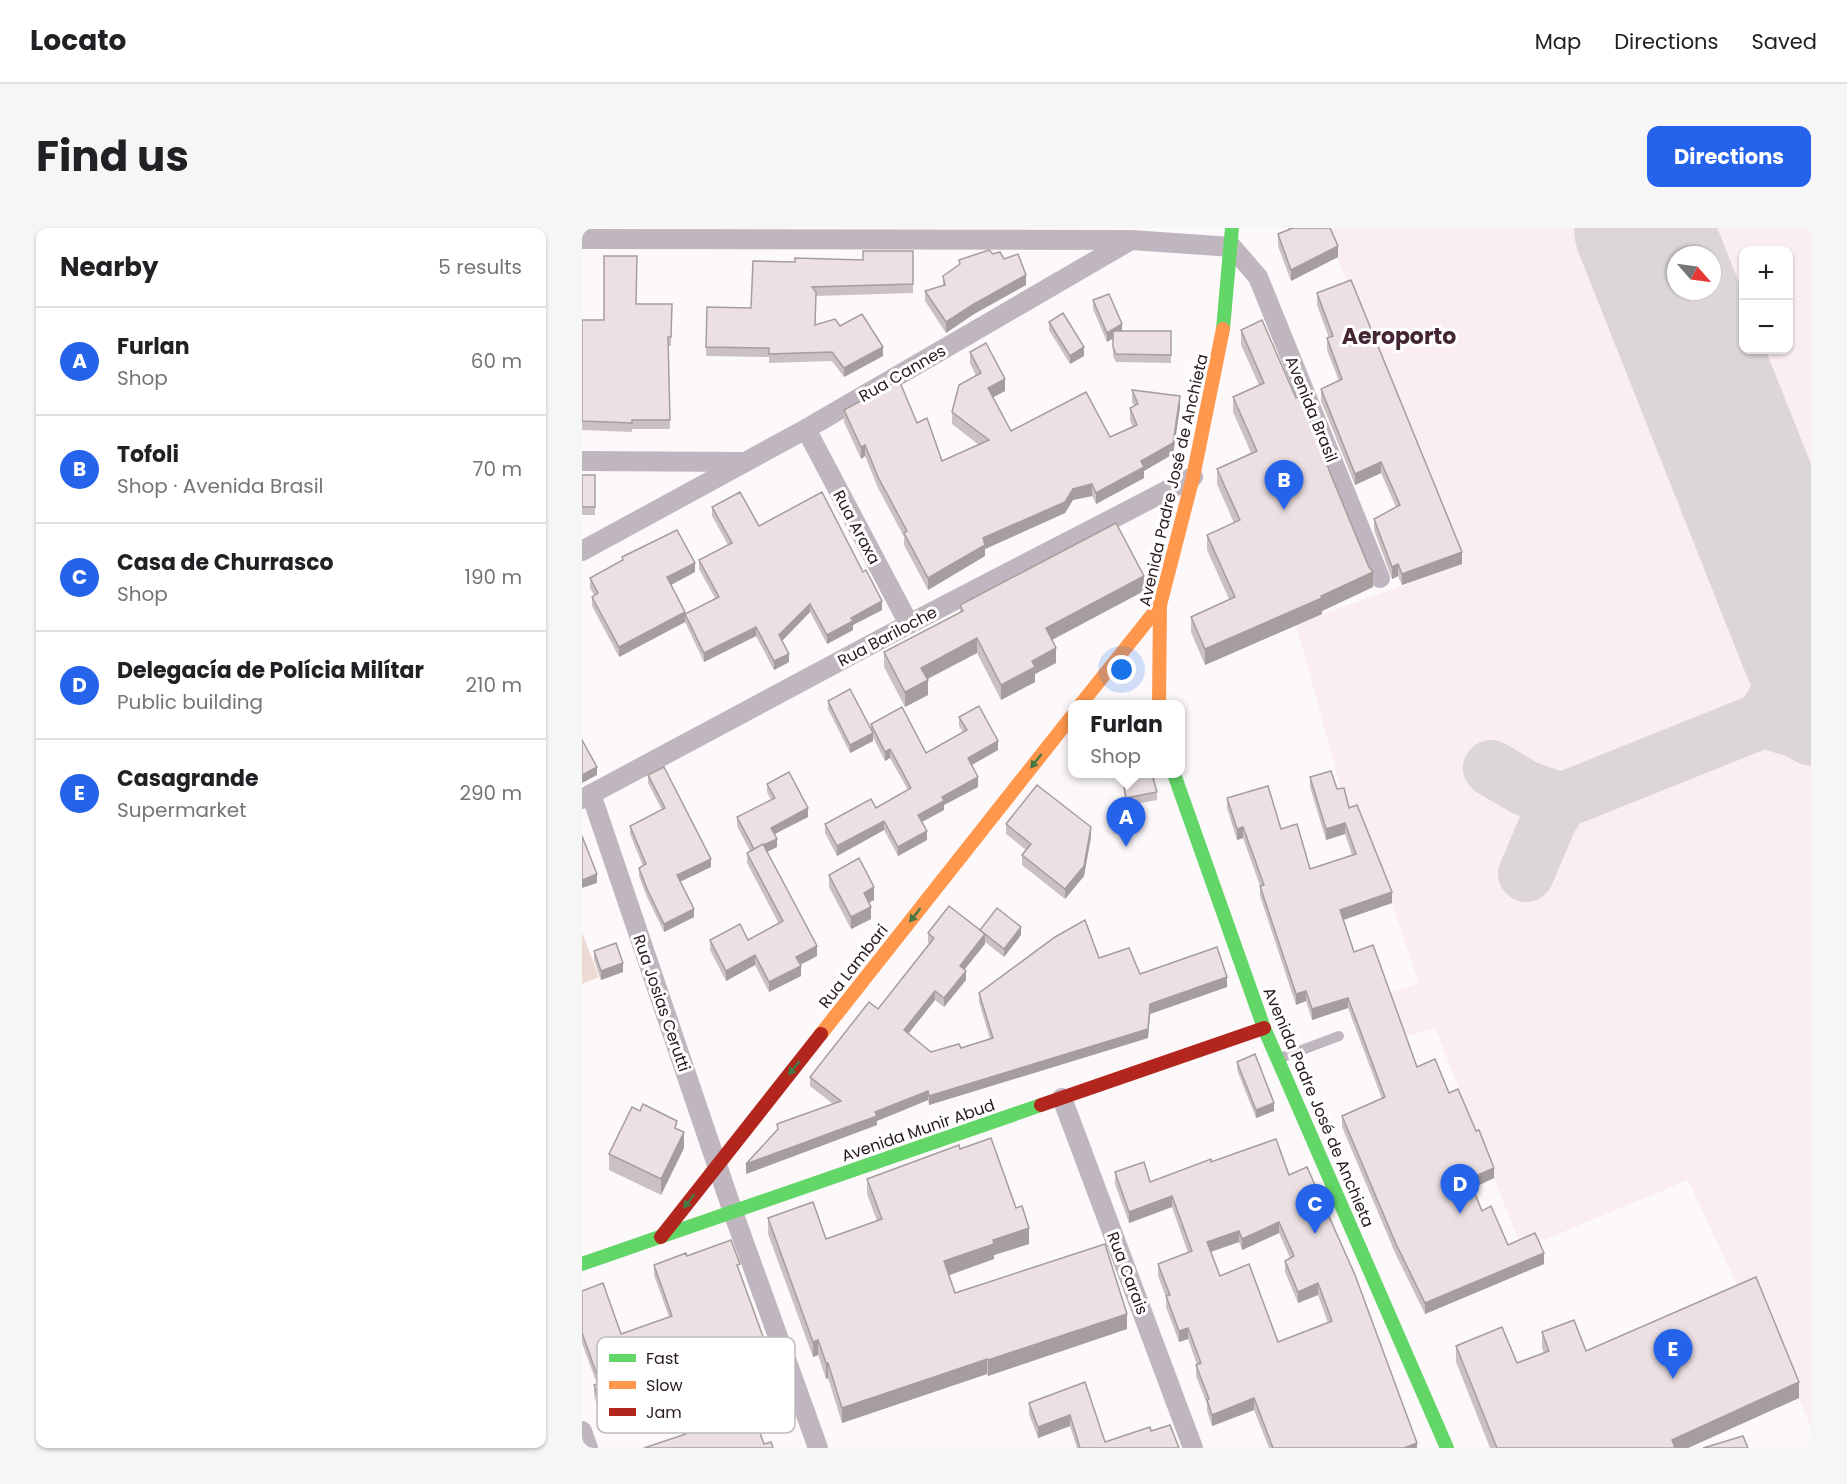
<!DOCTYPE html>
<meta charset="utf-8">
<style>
body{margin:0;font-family:Poppins,sans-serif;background:#f6f6f6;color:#202124}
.controls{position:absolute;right:18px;top:18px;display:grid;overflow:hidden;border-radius:12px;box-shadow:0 2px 4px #0004}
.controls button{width:54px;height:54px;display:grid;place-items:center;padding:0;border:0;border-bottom:2px solid #e0e0e0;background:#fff;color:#202124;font:30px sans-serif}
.compass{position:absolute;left:1085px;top:18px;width:54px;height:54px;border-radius:50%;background:#fff;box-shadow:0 2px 4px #0004;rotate:118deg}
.you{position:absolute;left:540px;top:442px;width:21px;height:21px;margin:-15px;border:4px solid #fff;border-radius:50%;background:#1a73e8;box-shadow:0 0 0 9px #1a73e833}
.badge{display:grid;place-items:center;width:39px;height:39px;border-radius:50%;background:#2563eb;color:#fff;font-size:20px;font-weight:700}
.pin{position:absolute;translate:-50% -50px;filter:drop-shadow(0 2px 3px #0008)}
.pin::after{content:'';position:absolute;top:32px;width:21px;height:18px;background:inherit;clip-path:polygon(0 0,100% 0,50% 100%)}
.popup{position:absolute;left:486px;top:472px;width:117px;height:78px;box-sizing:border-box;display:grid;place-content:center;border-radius:12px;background:#fff;filter:drop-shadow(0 2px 4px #0005);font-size:20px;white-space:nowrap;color:#757577}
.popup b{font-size:22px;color:#202124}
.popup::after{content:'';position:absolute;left:50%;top:100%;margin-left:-12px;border:12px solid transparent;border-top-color:#fff}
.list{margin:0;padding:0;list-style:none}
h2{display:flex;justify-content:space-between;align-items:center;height:78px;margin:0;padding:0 24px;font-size:26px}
h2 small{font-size:20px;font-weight:400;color:#757577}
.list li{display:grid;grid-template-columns:39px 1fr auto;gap:18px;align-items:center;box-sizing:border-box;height:108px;padding:0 24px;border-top:2px solid #e0e0e0}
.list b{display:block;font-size:22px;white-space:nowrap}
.list p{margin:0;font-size:20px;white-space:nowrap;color:#757577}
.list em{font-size:20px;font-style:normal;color:#757577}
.map{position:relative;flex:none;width:1229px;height:1220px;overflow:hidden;border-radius:12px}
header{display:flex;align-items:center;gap:36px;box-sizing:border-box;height:84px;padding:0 30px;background:#fff;border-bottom:2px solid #e0e0e0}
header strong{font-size:28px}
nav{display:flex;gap:33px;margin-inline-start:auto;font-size:21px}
.intro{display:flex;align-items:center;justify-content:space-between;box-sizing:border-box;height:144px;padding:0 36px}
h1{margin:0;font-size:42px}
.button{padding:15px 27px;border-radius:12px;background:#2563eb;color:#fff;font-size:21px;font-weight:700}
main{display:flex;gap:36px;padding:0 36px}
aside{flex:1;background:#fff;border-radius:12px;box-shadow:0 2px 4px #0004}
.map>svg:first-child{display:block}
.built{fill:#faedf3;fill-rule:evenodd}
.green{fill:#eedad4}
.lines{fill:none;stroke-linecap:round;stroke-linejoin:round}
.taxiway{stroke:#dcd6da;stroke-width:56}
.runway{stroke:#dcd6da;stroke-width:138}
.lane{stroke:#bfb6bf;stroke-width:10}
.street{stroke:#bfb6bf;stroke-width:20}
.fast{stroke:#63d668;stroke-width:14}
.slow{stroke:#ff974d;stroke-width:14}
.jam{stroke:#b3261e;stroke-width:14}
.wall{fill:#cbc1c2;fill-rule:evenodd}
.shaded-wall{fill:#a59d9e}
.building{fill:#ece0e2;stroke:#a59d9e;stroke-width:1.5;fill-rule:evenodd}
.oneway{fill:#467844}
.labels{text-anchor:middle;stroke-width:6;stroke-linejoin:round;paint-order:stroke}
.street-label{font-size:16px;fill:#281a20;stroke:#fff}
.district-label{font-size:22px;font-weight:bold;fill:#432533;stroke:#fff}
.key{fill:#fff;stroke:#bebabc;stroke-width:1.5}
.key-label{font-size:16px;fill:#281a20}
</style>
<header>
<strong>Locato</strong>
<nav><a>Map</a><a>Directions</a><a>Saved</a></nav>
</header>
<div class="intro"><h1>Find us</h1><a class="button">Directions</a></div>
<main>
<aside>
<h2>Nearby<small>5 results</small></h2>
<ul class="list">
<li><span class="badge">A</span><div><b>Furlan</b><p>Shop</p></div><em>60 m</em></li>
<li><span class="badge">B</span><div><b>Tofoli</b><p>Shop · Avenida Brasil</p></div><em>70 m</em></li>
<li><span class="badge">C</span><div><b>Casa de Churrasco</b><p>Shop</p></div><em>190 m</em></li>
<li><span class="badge">D</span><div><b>Delegacía de Polícia Milítar</b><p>Public building</p></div><em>210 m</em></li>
<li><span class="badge">E</span><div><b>Casagrande</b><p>Supermarket</p></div><em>290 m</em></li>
</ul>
</aside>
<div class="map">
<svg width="1229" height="1220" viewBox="0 0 1229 1220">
<rect width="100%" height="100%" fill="#fdf9fb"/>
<path class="built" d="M744,0H1229V1200L1217,1170L1161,1070L1106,952L940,1021L853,800L820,810L803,766L837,755L810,675L767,591L714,396L880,336L800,143ZM1162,22H1206V122H1162ZM1094,27H1130V63H1094Z"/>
<path class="green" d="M0,704L17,749L0,756Z"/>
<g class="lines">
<g class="taxiway">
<path d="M1181,492C1187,482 1193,473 1198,463C1215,430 1209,392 1203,357"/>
<path d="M909,540L943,560L979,573"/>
<path d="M944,646L967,592L979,573L1181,492L1215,502L1229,510"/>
</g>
<path class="runway" d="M1061,0L1229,423"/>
<path class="lane" d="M696,831L757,808"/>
<g class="street">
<path d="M0,11L546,12"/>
<path d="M224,201L327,396"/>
<path d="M0,233L162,234"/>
<path d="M0,323L224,201L549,12L650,19L676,49L798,350"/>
<path d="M9,566L151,984L236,1220"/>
<path d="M0,571L327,396L611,249"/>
<path d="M480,870L611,1220"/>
<path d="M0,1203L6,1220"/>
</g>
<g class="fast">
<path d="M641,101L650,0"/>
<path d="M592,546L682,800L865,1220"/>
<path d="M0,1036L459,877"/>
</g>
<g class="slow">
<path d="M499,476L578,377"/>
<path d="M577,476L578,377L611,249L641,101"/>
<path d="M239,806L490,488"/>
</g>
<g class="jam">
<path d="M459,877L682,800"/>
<path d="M79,1009L239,806"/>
</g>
</g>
<g class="wall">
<path d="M706,0H748L756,29L709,53L696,18V6L707,2Z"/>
<path d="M331,23V65L234,68L233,96L258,98L301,128L262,149L250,133L187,135V129L124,128L125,79L169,80L213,34L281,32Z"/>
<path d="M411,26L422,31L444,57L392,86L364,105L343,73V63L361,57V48L377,37V32Z"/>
<path d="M735,65L880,336L820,357L816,348L810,351L792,302V291L814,279L799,245L773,257L739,173V161L757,153L745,122V110H747L735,77Z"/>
<path d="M511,72L540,103H589V135L534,134L531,128V110L525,114L511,81Z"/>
<path d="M54,76H90L89,118H86L88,201H50V204L0,202V92H22Z"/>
<path d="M467,94L502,128L488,136L467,102Z"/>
<path d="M659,102L791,359L740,383V386L623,437L609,404V389L647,371L625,322V307L652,295L635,256V241L669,225L651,184V169L677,157L659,117Z"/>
<path d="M388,124L423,163L411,169L429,203L528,209L551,199L548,192V180L552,178L550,174V162L598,179L591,226L562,243V250L514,276L510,268L491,272L483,285L403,321V328L346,362L322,317V309L296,260L283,228L279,231L262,194V182L335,195L360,233L397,217L370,196V184L394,148L388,135Z"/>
<rect x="0" y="247" width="13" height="40"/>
<path d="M130,279L177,298L300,382L271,397V402L245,416L228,384L200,413L207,434L192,442L174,408L122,434L103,394L37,429L10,378V369L12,367L8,360V350L40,333V329L113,344L89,357L103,386L133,370L117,341V332L146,317L130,288Z"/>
<path d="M562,363L470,412L474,435L453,446V454L419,472L395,425L346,451V467L323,479L302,439V424L378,385V377Z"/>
<path d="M246,473L289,501V496L344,525L381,504L377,498V489L416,522L390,537L396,559L362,577V582L340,594L345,612L316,628L302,602L255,628L243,605V596L294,580L326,562L308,530L303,533L291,509V513L268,525L246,481Z"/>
<path d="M539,546H570L575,564V572L544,578Z"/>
<path d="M66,547L129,639L98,654L112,689L82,704L65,669L57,648V640L61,638L48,606V598L80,582L66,555Z"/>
<path d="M728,549L755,561L767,580L810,675L761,692L772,724L835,839L867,865L912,950L890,960L900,983L926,1017L962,1036L843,1086L814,1027L760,899V888L800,871L766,780L730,792L724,773L714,777L678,668V658L661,610L655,612L645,580V570L699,601L728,641L770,627L763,606L744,612L728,559Z"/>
<path d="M185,556L226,589L192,606L195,619L185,624L235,728L218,737L219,748L187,764L173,737L144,753L128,722V712H166L197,696L165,635V625L168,623L155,598V589L189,572L185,564Z"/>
<path d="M424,596L509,609L502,648L483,671L440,637V627L444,622L424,606Z"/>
<path d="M247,647L292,672L287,675L289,691L269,701L247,659Z"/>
<path d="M398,702L439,707L422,729L403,714V716L382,742L384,752L362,779L353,772L326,806L349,824L379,820L408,811L397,774V765L517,730L558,746L645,759L568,786L566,810L347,877L346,872L295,893V897L164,946L195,902V896L251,876L228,858V849L296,781L347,716L346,714V705Z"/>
<path d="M12,723L41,744L19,752L12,732Z"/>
<path d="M655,834L692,883L674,890L655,842Z"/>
<path d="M95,901L102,920L79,967L27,942V926Z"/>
<path d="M378,921L447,1016L412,1027V1031L367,1047L373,1065L545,1101L406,1148L405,1146L260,1195L246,1150L244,1151L236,1127L231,1129L186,1006V990L244,1011L295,993L285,966V951Z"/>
<path d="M629,934L707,947L835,1220H687L672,1182L630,1198L625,1183V1176L614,1148V1137H615L606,1111L597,1114L584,1079V1069L576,1048V1036L606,1025L590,979L547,995L533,956V944L568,954ZM697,1005L708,1030L703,1033V1044L716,1075L736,1067L746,1095L696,1114L638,1048L629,1024L657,1014L660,1022Z"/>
<path d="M105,1028L158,1043L183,1124L129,1144L132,1162L76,1183L70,1167L18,1186L12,1167V1157L15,1156L0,1115V1063L39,1106L87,1089L72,1047V1037Z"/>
<path d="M960,1104L1004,1123L1217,1170L1106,1220H908L874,1134V1118L935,1135L962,1125L960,1120Z"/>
<path d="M503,1154L523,1214L569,1203L597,1220H495L488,1198L456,1210L447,1186V1175Z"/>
</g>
<g class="shaded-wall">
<path d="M756,18V29L709,53V42Z"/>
<path d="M444,47V57L392,86L364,105V94L392,76Z"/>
<path d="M540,96V105L525,114V105Z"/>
<path d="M301,119V128L262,149V140Z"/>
<path d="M502,119V128L488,136V128Z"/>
<path d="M423,151V163L406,172V160Z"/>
<path d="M598,168V179L591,226L562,243V250L514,276V265L559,233Z"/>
<path d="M283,217V228L279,231V219Z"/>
<path d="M799,234V245L773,257V246Z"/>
<path d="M510,256V268L491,272L483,285L403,321V328L346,362V350L401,310L491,261Z"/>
<path d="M880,324V336L820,357V346Z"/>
<path d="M113,335V344L85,359V349Z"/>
<path d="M816,336V348L810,351V339Z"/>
<path d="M791,344V359L740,383V386L623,437V421Z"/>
<path d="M562,348V363L464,415V400Z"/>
<path d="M300,373V382L271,397V402L245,416V407L269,390Z"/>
<path d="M228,376V384L197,416V407Z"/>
<path d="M103,384V394L37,429V419Z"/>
<path d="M174,399V408L122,434V425Z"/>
<path d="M395,410V425L339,454V440Z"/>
<path d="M474,420V435L453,446V454L419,472V457L450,433Z"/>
<path d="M207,426V434L192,442V433Z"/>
<path d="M346,452V467L323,479V464Z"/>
<path d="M291,505V513L268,525V517Z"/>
<path d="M416,513V522L386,539V530Z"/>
<path d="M308,521V530L303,533V524Z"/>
<path d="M15,539V547L0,555V547Z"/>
<path d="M396,549V559L362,577V582L336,596V587L360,569Z"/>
<path d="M226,580V589L189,608V600Z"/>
<path d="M302,593V602L255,628V618Z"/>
<path d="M763,595V606L744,612V601Z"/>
<path d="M509,599V609L502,648L483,671V661Z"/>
<path d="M661,599V610L655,612V601Z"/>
<path d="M345,603V612L316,628V619Z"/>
<path d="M195,611V619L172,630V622Z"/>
<path d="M129,631V639L95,655V647Z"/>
<path d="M15,646V655L0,660V652Z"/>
<path d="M292,659V672L282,677V665Z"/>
<path d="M810,664V675L758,693V682Z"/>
<path d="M289,679V691L269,701V689Z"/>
<path d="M112,681V689L82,704V696Z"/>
<path d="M439,699V707L422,729V721Z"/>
<path d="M403,706V716L378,747V738Z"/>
<path d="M235,718V728L214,739V729Z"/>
<path d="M173,727V737L144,753V743Z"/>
<path d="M41,735V744L19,752V743Z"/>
<path d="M219,738V748L187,764V754Z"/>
<path d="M384,743V752L362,779V770Z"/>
<path d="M645,749V759L568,786L566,810L347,877V868L568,776Z"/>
<path d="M353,763V772L322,811V802Z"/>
<path d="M724,763V773L714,777V766Z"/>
<path d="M766,770V780L730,792V781Z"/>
<path d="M346,863V872L295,893V897L164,946V936Z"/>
<path d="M692,875V883L674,890V882Z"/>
<path d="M102,904V920L79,967V951Z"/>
<path d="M912,940V950L887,962V951Z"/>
<path d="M590,968V979L547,995V984Z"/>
<path d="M697,994V1005L660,1022V1011Z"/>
<path d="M447,1000V1016L412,1027V1031L362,1049V1033L411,1012Z"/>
<path d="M657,1003V1014L625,1025V1014Z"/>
<path d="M962,1025V1036L843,1086V1075Z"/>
<path d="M736,1055V1067L716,1075V1064Z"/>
<path d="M545,1086V1101L406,1148V1132Z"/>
<path d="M606,1100V1111L597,1114V1103Z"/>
<path d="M236,1112V1127L231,1129V1114Z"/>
<path d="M183,1114V1124L126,1145V1135Z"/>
<path d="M405,1131V1146L260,1195V1180Z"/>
<path d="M244,1135H246V1150L244,1151Z"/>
<path d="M132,1152V1162L76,1183V1173Z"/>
<path d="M1217,1154V1170L1106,1220H1090V1212Z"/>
<path d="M70,1157V1167L18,1186V1176Z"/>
<path d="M672,1170V1182L630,1198V1187Z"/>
<path d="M488,1187V1198L456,1210V1199Z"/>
<path d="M835,1215V1220H822Z"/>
</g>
<g class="building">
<path d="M711,0H748L756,18L709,42L696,6Z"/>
<path d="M407,22L411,26L418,24L422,31L436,26L444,47L392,76L364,94L343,63L363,57L361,48L378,36L377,32Z"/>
<path d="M281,23H331V56L230,59L234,64L233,97L253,91L258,98L280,86L301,119L262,140L250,124L187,126V120L124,119L125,79L169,80L171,33L213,34V30L281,32Z"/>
<path d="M22,28H55L54,76H90L89,109H86L88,192H50V195L0,193V92H22Z"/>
<path d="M769,52L880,324L820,346L816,336L810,339L792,291L818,277L799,234L773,246L739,161L760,151L745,110L751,108L735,65Z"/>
<path d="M527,66L540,96L525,105L511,72Z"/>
<path d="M481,85L502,119L488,128L467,94Z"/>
<path d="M680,92L714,170L718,168L751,252L787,339L791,344L739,368L740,370L623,421L609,389L653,369L625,307L658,292L635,241L675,223L651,169L682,155L659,102Z"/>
<path d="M531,103H589V127L534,126L531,119Z"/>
<path d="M404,115L423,151L406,160L429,203L504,164L528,209L555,197L548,180L556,176L550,162L598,168L591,215L559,233L562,239L514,265L510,256L491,261L483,274L401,310L403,317L346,350L322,305L325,303L296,249L283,217L279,219L262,182L317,152L335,195L345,190L360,233L407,212L370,184L377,157L399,145L388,124Z"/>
<rect x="0" y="247" width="13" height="32"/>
<path d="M158,264L177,298L240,264L281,344L284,342L300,373L269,390L271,393L245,407L228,376L197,407L207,426L192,433L174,399L122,425L103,386L137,369L117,332L150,315L130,279Z"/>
<path d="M534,295L562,348L464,400L474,420L450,433L453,439L419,457L395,410L339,440L346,452L323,464L302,424L381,383L378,377Z"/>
<path d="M95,302L113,335L85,349L103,384L37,419L10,369L16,365L8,350L41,332L40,329Z"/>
<path d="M268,461L291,505L268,517L246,473Z"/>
<path d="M397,478L416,513L386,530L396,549L360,569L362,573L336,587L345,603L316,619L302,593L255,618L243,596L289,571L294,580L329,560L308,521L303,524L289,496L320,479L344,525L385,502L377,489Z"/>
<path d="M0,512L15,539L0,547Z"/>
<path d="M82,539L129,631L95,647L112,681L82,696L65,661L57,640L64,636L48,598L83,580L66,547Z"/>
<path d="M749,543L755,561L762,560L767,580L775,577L810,664L758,682L772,724L791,717L835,839L853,831L867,865L876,861L894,903L897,902L912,940L887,951L900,983L909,978L926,1017L953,1005L962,1025L843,1075L814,1016L760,888L803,869L766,770L730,781L724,763L714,766L678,658L682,657L661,599L655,601L645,570L686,558L699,601L715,596L728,641L774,626L763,595L744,601L728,549Z"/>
<path d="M207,544L226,580L189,600L195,611L172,621L155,589L193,570L185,556Z"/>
<path d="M540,546H570L575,564L544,570Z"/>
<path d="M455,557L509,599L502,638L483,661L440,627L449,616L424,596Z"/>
<path d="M0,608L15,646L0,652Z"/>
<path d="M181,616L235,718L214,729L219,738L187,754L173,727L144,743L128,712L158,696L166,712L201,693L165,625Z"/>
<path d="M277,630L292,659L282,665L289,679L269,689L247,647Z"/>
<path d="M367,678L403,706L378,738L384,743L362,770L353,763L322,802L349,824L377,816L379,820L411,810L397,765L473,709L503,692L517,730L547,720L558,746L635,719L645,749L568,776L566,801L347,868L346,863L293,884L295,888L164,936L196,901L195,896L259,873L228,849L287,774L296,781L352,710L346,705Z"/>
<path d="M415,680L439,699L422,721L398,702Z"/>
<path d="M34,715L41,735L19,743L12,723Z"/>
<path d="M673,826L692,875L674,882L655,834Z"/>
<path d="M61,876L95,893L93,900L102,904L79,951L27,926L50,879L58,883Z"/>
<path d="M409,910L434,980L440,978L447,1000L411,1012L412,1016L362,1033L373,1065L523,1016L545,1086L406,1132L405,1131L260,1180L246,1135H244L236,1112L231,1114L186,990L231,974L244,1011L300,991L285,951L377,917L378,921Z"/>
<path d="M694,911L707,947L725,939L773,1047L835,1215L822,1220H691L672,1170L630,1187L625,1172L627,1171L614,1137L619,1135L606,1100L597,1103L584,1068L588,1067L576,1036L610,1023L590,968L547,984L533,944L562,934L568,954L629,931V934ZM697,994L712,1028L703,1033L716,1064L736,1055L750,1093L696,1114L667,1036L638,1048L625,1014L657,1003L660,1011Z"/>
<path d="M149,1012L158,1036L155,1037L183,1114L126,1135L132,1152L76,1173L70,1157L18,1176L12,1157L18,1155L0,1105V1063L21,1055L39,1106L90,1088L72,1037L104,1025L105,1028Z"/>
<path d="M1174,1049L1217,1154L1090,1212L1093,1220H915L874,1118L920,1099L935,1135L967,1123L960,1104L992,1092L1004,1123Z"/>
<path d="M503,1154L523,1214L568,1199L569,1203L588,1197L597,1220H498L488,1187L456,1199L447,1175Z"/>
<path d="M170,1183L182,1216L189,1214L191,1220H62L104,1206L103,1202L151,1186L152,1189Z"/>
<path d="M1161,1208L1166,1220H1121Z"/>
</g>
<defs><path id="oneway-solid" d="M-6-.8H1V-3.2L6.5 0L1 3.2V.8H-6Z" transform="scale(1.5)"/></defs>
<g class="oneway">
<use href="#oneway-solid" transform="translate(454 533) rotate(128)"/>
<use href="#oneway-solid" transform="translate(333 687) rotate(128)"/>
<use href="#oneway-solid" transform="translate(212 840) rotate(128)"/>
<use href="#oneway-solid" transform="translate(107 973) rotate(128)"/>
</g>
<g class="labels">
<g class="street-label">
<text transform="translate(320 145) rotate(-30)" y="6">Rua Cannes</text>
<text transform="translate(730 181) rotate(68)" y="6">Avenida Brasil</text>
<text transform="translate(591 252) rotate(-77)" y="6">Avenida Padre José de Anchieta</text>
<text transform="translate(275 299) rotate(62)" y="6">Rua Araxa</text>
<text transform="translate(305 408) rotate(-28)" y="6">Rua Bariloche</text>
<text transform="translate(271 738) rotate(-52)" y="6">Rua Lambari</text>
<text transform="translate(80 775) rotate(71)" y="6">Rua Josias Cerutti</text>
<text transform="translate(737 879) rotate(67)" y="6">Avenida Padre José de Anchieta</text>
<text transform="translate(336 902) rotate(-19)" y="6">Avenida Munir Abud</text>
<text transform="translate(546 1045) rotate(69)" y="6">Rua Carais</text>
</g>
<g class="district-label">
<text x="817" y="116">Aeroporto</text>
</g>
</g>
<rect x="15" y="1109" width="198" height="96" rx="9" class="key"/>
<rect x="27" y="1126" width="27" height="8" fill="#63d668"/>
<rect x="27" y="1153" width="27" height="8" fill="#ff974d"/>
<rect x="27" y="1180" width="27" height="8" fill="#b3261e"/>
<g class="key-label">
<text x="64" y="1136">Fast</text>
<text x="64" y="1163">Slow</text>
<text x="64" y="1190">Jam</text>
</g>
</svg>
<div class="controls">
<button>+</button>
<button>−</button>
</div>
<svg class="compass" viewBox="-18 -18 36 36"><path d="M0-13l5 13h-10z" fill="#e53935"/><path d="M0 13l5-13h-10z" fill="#757577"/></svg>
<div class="you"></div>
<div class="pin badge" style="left:544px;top:619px">A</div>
<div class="popup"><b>Furlan</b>Shop</div>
<div class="pin badge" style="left:702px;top:282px">B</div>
<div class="pin badge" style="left:733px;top:1006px">C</div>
<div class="pin badge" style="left:878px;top:986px">D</div>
<div class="pin badge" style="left:1091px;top:1151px">E</div>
</div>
</main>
